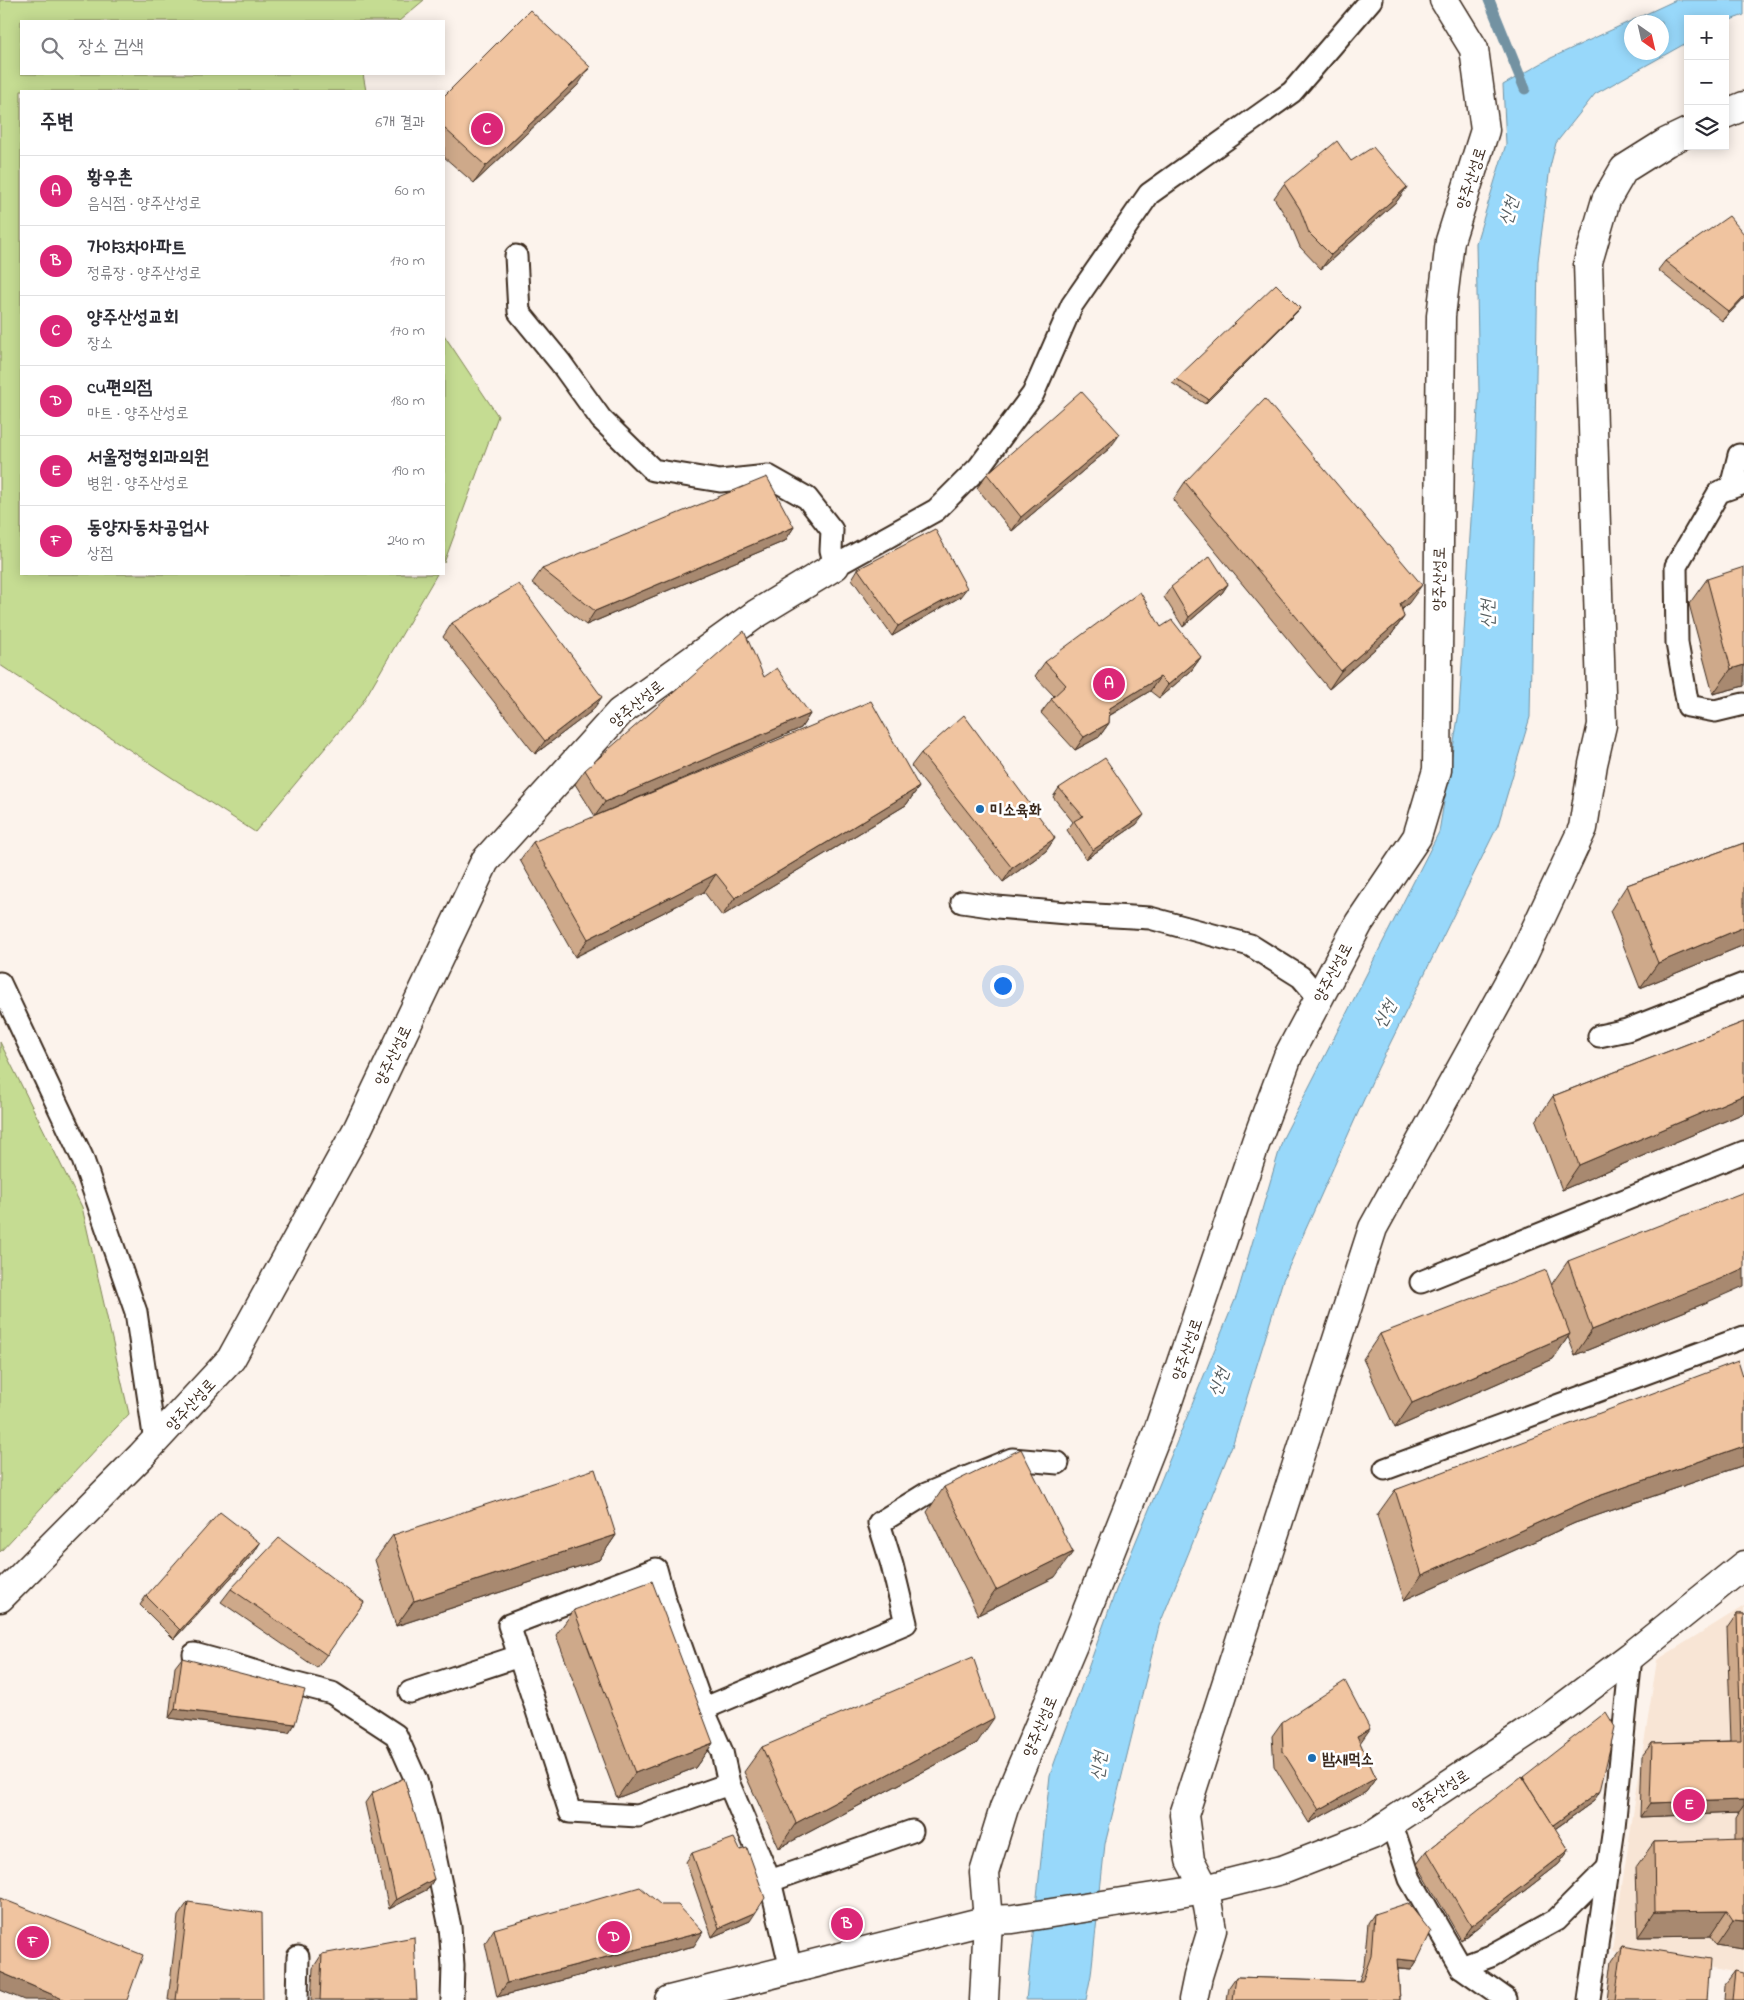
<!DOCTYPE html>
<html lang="ko">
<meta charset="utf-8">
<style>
body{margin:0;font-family:"Indie Flower","Poor Story",sans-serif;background:#f2f2f3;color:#2b2b33}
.controls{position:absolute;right:15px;top:15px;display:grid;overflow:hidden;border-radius:0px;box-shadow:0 2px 12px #0003}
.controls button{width:45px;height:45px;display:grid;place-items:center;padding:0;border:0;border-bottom:1px solid #e1e1e2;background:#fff;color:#2b2b33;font:25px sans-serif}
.compass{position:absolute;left:1624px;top:15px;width:45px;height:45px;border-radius:50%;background:#fff;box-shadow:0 2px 12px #0003;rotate:146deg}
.you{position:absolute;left:1002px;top:985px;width:18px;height:18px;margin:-12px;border:4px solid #fff;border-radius:50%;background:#1a73e8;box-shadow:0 0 0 8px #1a73e833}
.badge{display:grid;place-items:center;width:32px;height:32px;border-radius:50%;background:#db2777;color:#fff;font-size:16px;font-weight:700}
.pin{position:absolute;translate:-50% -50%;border:2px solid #fff;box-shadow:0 1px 5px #0006}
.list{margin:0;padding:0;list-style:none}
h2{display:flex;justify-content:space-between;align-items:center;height:65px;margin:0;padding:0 20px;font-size:21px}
h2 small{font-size:16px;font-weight:400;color:#7c7c81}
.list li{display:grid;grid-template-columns:32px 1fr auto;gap:15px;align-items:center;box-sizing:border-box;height:70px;padding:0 20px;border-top:1px solid #e1e1e2}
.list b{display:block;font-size:19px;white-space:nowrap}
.list p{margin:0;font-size:16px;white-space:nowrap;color:#7c7c81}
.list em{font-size:16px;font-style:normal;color:#7c7c81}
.icon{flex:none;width:28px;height:28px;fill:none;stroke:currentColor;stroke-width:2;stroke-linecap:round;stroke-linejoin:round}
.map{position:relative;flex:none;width:1744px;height:2000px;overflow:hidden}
.search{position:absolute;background:#fff;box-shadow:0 2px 12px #0003;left:20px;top:20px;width:425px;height:55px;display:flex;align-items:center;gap:12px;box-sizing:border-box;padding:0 18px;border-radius:0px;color:#7c7c81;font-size:19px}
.panel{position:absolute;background:#fff;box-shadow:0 2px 12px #0003;left:20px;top:90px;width:425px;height:485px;border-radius:0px}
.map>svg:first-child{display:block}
.built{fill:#f8e5d5}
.green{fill:#c5dc92;stroke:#808358}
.water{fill:#98d8fa;stroke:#7392a2;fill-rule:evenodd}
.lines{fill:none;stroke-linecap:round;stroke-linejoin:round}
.stream{stroke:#7392a2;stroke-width:11}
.lane-casing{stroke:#3b2a1e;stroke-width:25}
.street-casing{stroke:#3b2a1e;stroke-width:31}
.secondary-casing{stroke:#3b2a1e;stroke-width:31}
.lane{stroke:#fff;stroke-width:21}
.street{stroke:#fff;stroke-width:28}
.secondary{stroke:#fff;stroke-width:28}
.wall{fill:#cea98a;stroke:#3b2a1e}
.shaded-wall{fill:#a88970;stroke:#3b2a1e}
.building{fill:#f0c4a0;stroke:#3b2a1e}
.poi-dot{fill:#1f6fb2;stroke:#fff;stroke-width:2}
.labels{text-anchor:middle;stroke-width:5;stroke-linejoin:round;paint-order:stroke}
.street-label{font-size:16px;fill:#3b2a1e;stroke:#fff}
.poi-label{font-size:16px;font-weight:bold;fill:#3b2a1e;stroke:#fff;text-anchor:start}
.water-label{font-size:18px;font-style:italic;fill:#575e60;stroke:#fff}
</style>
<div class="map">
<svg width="1744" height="2000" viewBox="0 0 1744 2000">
<rect width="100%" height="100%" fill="#fcf3ec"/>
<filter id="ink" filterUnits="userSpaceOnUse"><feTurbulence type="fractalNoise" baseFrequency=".02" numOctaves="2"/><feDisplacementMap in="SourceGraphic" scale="10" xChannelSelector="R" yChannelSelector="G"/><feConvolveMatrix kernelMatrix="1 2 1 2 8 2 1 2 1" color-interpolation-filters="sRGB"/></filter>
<g filter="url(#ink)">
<path class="built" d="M1744,1606V1975L1612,1950L1657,1660Z"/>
<g class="green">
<path d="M0,0H424L399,21H21V74H363L366,91H21V574H437L361,705L255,832L0,665Z"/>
<path d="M444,335L498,416L444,563Z"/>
<path d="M0,1042L82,1207L129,1414L0,1552Z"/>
</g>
<path class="water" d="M1676,0H1744V15L1725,22V19H1688V42L1595,94L1556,143L1550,167L1538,261L1530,717L1498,825L1378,1068L1283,1280L1233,1443L1159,1626L1105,1844L1091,1975L1086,2000H1026L1050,1775L1116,1590L1237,1295L1283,1138L1439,832L1459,712L1479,392L1476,243L1506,144L1503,85L1551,58ZM1632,22H1662V52H1632Z"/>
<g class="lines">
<path class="stream" d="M1489,0L1525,89"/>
<g class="lane-casing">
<g id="lane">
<path d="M516,256L519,312L560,362L601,419L653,470L720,481L768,476L807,498L832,530L831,550L835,566L936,510L979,467L1033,394L1072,305L1149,194L1292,92L1371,0"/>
<path d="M1744,483L1719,492L1676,566L1677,643L1688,706L1715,711L1744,704"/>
<path d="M1731,487L1739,455"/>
<path d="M962,902L997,907L1078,914L1150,918L1250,945L1301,977L1319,998"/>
<path d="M0,983L82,1157L136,1312L155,1442"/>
<path d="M1599,1036L1627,1030L1744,984"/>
<path d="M1421,1282L1744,1152"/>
<path d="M1385,1469L1744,1337"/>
<path d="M194,1654L231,1664L289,1682L332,1693L396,1735L416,1780L427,1818L450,1927L453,1965L452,2000"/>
<path d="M410,1692L519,1656"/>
<path d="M703,1709L906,1623L892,1565L879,1523L926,1494L1012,1459L1058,1463"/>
<path d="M729,1784L638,1816L570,1812L509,1625L656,1569L664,1598L703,1709L722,1752L729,1784L770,1881L791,1969"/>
<path d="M1391,1822L1410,1879L1461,1967L1491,1956L1556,1920L1608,1868"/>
<path d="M770,1881L912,1831"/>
<path d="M1461,1967L1506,1999"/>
<path d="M297,2000L298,1957"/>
<path d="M1589,2000L1614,1828L1631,1656"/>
</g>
</g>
<g class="street-casing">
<g id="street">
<path d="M1725,114L1744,106"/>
<path d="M0,1598L141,1456L231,1359L358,1128L485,861L620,712L756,614L835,566"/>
<path d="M984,2000L988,1920L984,1873L1004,1808L1079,1631L1158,1431L1256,1142L1288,1056L1359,923L1417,837L1437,770L1441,316L1450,241L1485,130L1474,49L1444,0"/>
<path d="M1193,2000L1198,1976L1212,1930L1205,1889L1190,1860L1184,1815L1373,1228L1522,958L1583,828L1593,764L1602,725L1588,262L1606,200L1624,169L1667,142L1688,132"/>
</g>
</g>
<g class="secondary-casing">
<path id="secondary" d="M669,2000L988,1920L1013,1919L1205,1889L1285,1869L1372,1835L1550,1717L1631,1656L1744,1565"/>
</g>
<use href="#lane" class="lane"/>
<use href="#street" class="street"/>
<use href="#secondary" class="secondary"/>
</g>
<g class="wall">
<path d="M578,85L474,183L444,157V96Z"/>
<path d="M1351,161L1407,187L1397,201L1321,269L1300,247L1290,223L1274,198L1284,184Z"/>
<path d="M1665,261L1744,298L1722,321L1658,270Z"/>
<path d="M1300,308L1297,312L1205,404L1172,383L1176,379Z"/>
<path d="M1110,448L1012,531L977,488L987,474Z"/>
<path d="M1185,482L1409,603L1402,610L1404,617L1391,635L1329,689L1173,500Z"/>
<path d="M794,527L785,541L586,625L532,583L542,569Z"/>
<path d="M858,569L960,597L892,636L852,579Z"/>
<path d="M1707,579L1744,686L1713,694L1689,604Z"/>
<path d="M1228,584L1222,593L1183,627L1164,597L1171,587Z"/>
<path d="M452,623L592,711L535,754L443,637Z"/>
<path d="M1161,627L1201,657L1191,671L1159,698L1150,691L1109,716V723L1099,737L1075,750L1041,713L1054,696L1035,676L1045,662Z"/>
<path d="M810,714L801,728L595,816L575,784L585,770Z"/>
<path d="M921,753L1055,838L1046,851L1003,882L911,766Z"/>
<path d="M919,787L906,805L722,916L704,892L575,957L520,860L533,842Z"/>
<path d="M1059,788L1137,824L1086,859L1067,830L1073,822L1053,797Z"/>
<path d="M1744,843V945L1640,988L1610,911L1627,885Z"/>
<path d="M1744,1022V1113L1562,1190L1536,1121L1553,1096Z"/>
<path d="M1568,1261L1703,1304L1575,1355L1568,1337L1553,1359L1395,1428L1363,1359L1380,1334L1551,1285Z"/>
<path d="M1744,1380V1465L1575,1523L1404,1600L1377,1515L1395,1490Z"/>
<path d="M944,1487L1055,1577L978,1615L927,1512Z"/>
<path d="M393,1535H616L599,1560L396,1626L375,1560Z"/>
<path d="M254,1553L174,1639L140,1605L146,1596Z"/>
<path d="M231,1589L364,1602L317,1668L221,1602Z"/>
<path d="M574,1610L713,1743L695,1768L617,1798L556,1635Z"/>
<path d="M1737,1614H1744V1949L1716,1945L1710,1936L1638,1937L1636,1867L1654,1842L1736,1840V1818L1739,1813L1640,1817L1642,1756L1652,1743L1731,1741L1727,1628Z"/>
<path d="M182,1658L295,1724L289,1733L169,1718L175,1667Z"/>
<path d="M1282,1722L1360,1743L1376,1778L1366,1792L1309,1823L1274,1766L1272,1736Z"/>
<path d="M977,1743L779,1848L744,1772L762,1747Z"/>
<path d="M1523,1777L1594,1801L1555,1829L1569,1850L1559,1864L1461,1940L1417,1864L1427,1851Z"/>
<path d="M372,1793L434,1879L428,1889L389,1909L365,1803Z"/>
<path d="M692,1853L750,1921L712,1937L686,1862Z"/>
<path d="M188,1902L263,2000H168L178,1916Z"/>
<path d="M1374,1914L1417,1961L1411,1970L1398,1969L1400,2000H1227L1229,1987L1236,1977L1359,1981L1364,1965L1368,1923Z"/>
<path d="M494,1929L694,1946L497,1997L485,1943Z"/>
<path d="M1622,1946L1707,2000H1607L1612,1960Z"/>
<path d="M322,1954L417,2000H311L313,1968Z"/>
<path d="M1735,1972L1744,2000H1724L1725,1985Z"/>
</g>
<g class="shaded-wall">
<path d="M590,67L578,85L474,183L486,166Z"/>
<path d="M1407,187L1397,201L1321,269L1331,255Z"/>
<path d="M1744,296V298L1722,321L1729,312Z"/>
<path d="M1300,308L1297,312L1205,404L1208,399Z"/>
<path d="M1120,434L1110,448L1012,531L1021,517Z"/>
<path d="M794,527L785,541L586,625L595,611Z"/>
<path d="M1228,584L1222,593L1183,627L1189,617Z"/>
<path d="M1422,585L1409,603L1387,622L1400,604Z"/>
<path d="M967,588L960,597L892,636L898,626Z"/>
<path d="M1404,617L1391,635L1329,689L1341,671Z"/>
<path d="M1201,657L1191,671L1159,698L1168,685Z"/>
<path d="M1744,665V686L1713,694L1731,669Z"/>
<path d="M1160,677L1150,691L1100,721L1110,708Z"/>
<path d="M602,697L592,711L535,754L545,741Z"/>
<path d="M810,714L801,728L595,816L605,802Z"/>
<path d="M1109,723L1099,737L1075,750L1084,737Z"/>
<path d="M919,787L906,805L722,916L735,898Z"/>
<path d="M1144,815L1137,824L1086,859L1093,850Z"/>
<path d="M1055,838L1046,851L1003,882L1012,868Z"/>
<path d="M716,874L704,892L575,957L588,939Z"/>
<path d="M1744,927V945L1640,988L1658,963Z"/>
<path d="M1744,1095V1113L1562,1190L1579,1165Z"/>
<path d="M1744,1268V1286L1703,1304L1575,1355L1592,1330Z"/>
<path d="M1570,1334L1553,1359L1395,1428L1412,1403Z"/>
<path d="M1744,1446V1465L1575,1523L1404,1600L1422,1575L1593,1498Z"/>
<path d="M616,1535L599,1560L396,1626L414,1601Z"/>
<path d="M260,1543L254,1553L174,1639L180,1630Z"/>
<path d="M1073,1552L1055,1577L978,1615L996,1590Z"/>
<path d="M175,1709L295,1724L289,1733L169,1718Z"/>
<path d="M994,1718L977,1743L779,1848L796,1823Z"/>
<path d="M1370,1729L1360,1743L1347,1750L1357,1736Z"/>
<path d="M713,1743L695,1768L617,1798L635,1773Z"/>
<path d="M1376,1778L1366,1792L1309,1823L1319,1810Z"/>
<path d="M1600,1791L1594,1801L1542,1838L1549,1828Z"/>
<path d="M1744,1800V1806L1739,1813L1640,1817L1650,1803Z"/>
<path d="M1569,1850L1559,1864L1461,1940L1471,1926Z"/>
<path d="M434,1879L428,1889L389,1909L396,1900Z"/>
<path d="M1727,1911L1710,1936L1638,1937L1655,1912Z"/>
<path d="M756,1912L750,1921L712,1937L719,1928Z"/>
<path d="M1733,1920L1744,1921V1949L1716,1945Z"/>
<path d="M703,1932L694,1946L497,1997L507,1983Z"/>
<path d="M1397,1959L1417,1961L1411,1970L1391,1968Z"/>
<path d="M0,1972L65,2000H24L0,1990Z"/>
</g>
<g class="building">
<path d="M530,10L590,67L486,166L444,128V96Z"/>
<path d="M1337,141L1351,161L1373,147L1407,187L1331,255L1309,233L1300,209L1284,184Z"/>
<path d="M1729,216L1744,234V296L1729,312L1665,261Z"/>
<path d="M1276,284L1300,308L1208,399L1176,379Z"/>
<path d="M1081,391L1120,434L1021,517L987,474Z"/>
<path d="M1265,399L1422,585L1400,604L1404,617L1341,671L1185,482Z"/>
<path d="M767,477L794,527L595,611L542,569Z"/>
<path d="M935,529L967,588L898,626L858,569Z"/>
<path d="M1210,556L1228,584L1189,617L1171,587Z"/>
<path d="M1744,567V665L1731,669L1707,579Z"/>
<path d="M519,584L602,697L545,741L452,623Z"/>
<path d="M1140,592L1161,627L1172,620L1201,657L1168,685L1160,677L1110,708L1109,723L1084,737L1051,699L1066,685L1045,662Z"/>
<path d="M744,631L764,677L777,668L810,714L605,802L585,770Z"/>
<path d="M871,701L919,787L735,898L716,874L588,939L533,842Z"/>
<path d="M964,715L1055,838L1012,868L921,753Z"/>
<path d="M1105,758L1144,815L1093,850L1074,821L1083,816L1059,788Z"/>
<path d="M1744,843V927L1658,963L1627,885Z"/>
<path d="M1744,1022V1095L1579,1165L1553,1096Z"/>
<path d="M1744,1192V1268L1720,1279L1592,1330L1568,1261Z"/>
<path d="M1546,1270L1570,1334L1412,1403L1380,1334Z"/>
<path d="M1738,1361L1744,1380V1446L1593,1498L1422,1575L1395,1490Z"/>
<path d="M1021,1449L1073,1552L996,1590L944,1487Z"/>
<path d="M595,1469L616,1535L414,1601L393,1535Z"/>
<path d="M220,1512L260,1543L180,1630L146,1596Z"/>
<path d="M279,1538L364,1602L327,1655L231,1589Z"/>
<path d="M652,1581L713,1743L635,1773L574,1610Z"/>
<path d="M1737,1614H1744V1800L1650,1803L1652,1743L1741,1741Z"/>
<path d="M973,1657L994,1718L796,1823L762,1747Z"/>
<path d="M182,1658L305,1690L295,1724L175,1709Z"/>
<path d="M1345,1681L1370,1729L1357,1736L1376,1778L1319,1810L1283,1752L1282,1722Z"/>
<path d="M1606,1712L1615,1727L1600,1791L1553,1825L1523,1777Z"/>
<path d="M1522,1776L1569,1850L1471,1926L1427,1851Z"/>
<path d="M404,1778L434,1879L396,1900L372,1793Z"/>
<path d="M734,1838L740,1850L747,1848L765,1898L756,1912L719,1928L692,1853Z"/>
<path d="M1744,1839V1921L1733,1920L1727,1911L1655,1912L1654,1842Z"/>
<path d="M640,1887L661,1905H678L703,1932L507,1983L494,1929Z"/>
<path d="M0,1898L143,1955L127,2000H65L0,1972Z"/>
<path d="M188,1902L262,1913L263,2000H176Z"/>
<path d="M1408,1903L1431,1932L1417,1961L1397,1959L1400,2000H1233L1236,1977L1362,1981L1371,1956L1374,1914Z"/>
<path d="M414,1937L417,2000H320L322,1954Z"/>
<path d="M1622,1946L1710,1960L1707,2000H1615Z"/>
<path d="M1735,1972L1744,1974V2000H1732Z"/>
</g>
</g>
<g class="poi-dot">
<circle cx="980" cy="809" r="5"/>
<circle cx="1312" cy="1758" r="5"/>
</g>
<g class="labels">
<g class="street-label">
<text transform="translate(1470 178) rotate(-72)" y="6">양주산성로</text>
<text transform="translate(1438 579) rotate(-89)" y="6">양주산성로</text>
<text transform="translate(636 703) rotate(-39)" y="6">양주산성로</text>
<text transform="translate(1332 972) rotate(-62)" y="6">양주산성로</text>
<text transform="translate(392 1055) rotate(-64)" y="6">양주산성로</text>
<text transform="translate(1186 1349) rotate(-71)" y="6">양주산성로</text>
<text transform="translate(190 1404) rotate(-47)" y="6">양주산성로</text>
<text transform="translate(1039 1726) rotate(-67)" y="6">양주산성로</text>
<text transform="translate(1440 1790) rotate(-33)" y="6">양주산성로</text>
</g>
<g class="poi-label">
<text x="990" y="815">미소육화</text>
<text x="1322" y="1764">밤새먹소</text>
</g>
<g class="water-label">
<text transform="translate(1508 211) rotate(-73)" y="6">신천</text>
<text transform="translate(1487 614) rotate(-90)" y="6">신천</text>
<text transform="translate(1384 1014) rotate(-61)" y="6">신천</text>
<text transform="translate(1218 1382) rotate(-69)" y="6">신천</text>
<text transform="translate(1098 1766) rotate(-82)" y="6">신천</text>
</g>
</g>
</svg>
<div class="controls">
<button>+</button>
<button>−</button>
<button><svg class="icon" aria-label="layers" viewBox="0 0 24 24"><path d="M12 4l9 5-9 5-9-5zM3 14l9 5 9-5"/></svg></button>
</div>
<svg class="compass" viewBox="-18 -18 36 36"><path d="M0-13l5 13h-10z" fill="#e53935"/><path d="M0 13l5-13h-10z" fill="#7c7c81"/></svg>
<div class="you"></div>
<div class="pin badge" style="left:1109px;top:684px">A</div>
<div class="pin badge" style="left:847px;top:1924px">B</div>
<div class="pin badge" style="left:487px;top:129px">C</div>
<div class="pin badge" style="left:614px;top:1937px">D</div>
<div class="pin badge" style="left:1689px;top:1805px">E</div>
<div class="pin badge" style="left:33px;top:1942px">F</div>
<div class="search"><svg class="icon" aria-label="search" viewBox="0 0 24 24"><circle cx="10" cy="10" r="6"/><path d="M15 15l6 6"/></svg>장소 검색</div>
<section class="panel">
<h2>주변<small>6개 결과</small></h2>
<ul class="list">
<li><span class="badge">A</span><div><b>황우촌</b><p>음식점 · 양주산성로</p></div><em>60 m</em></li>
<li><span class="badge">B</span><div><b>가야3차아파트</b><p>정류장 · 양주산성로</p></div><em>170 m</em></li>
<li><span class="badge">C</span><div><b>양주산성교회</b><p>장소</p></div><em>170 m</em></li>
<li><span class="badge">D</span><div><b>cu편의점</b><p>마트 · 양주산성로</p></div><em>180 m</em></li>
<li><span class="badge">E</span><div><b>서울정형외과의원</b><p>병원 · 양주산성로</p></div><em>190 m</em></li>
<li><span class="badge">F</span><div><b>동양자동차공업사</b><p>상점</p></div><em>240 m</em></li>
</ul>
</section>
</div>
